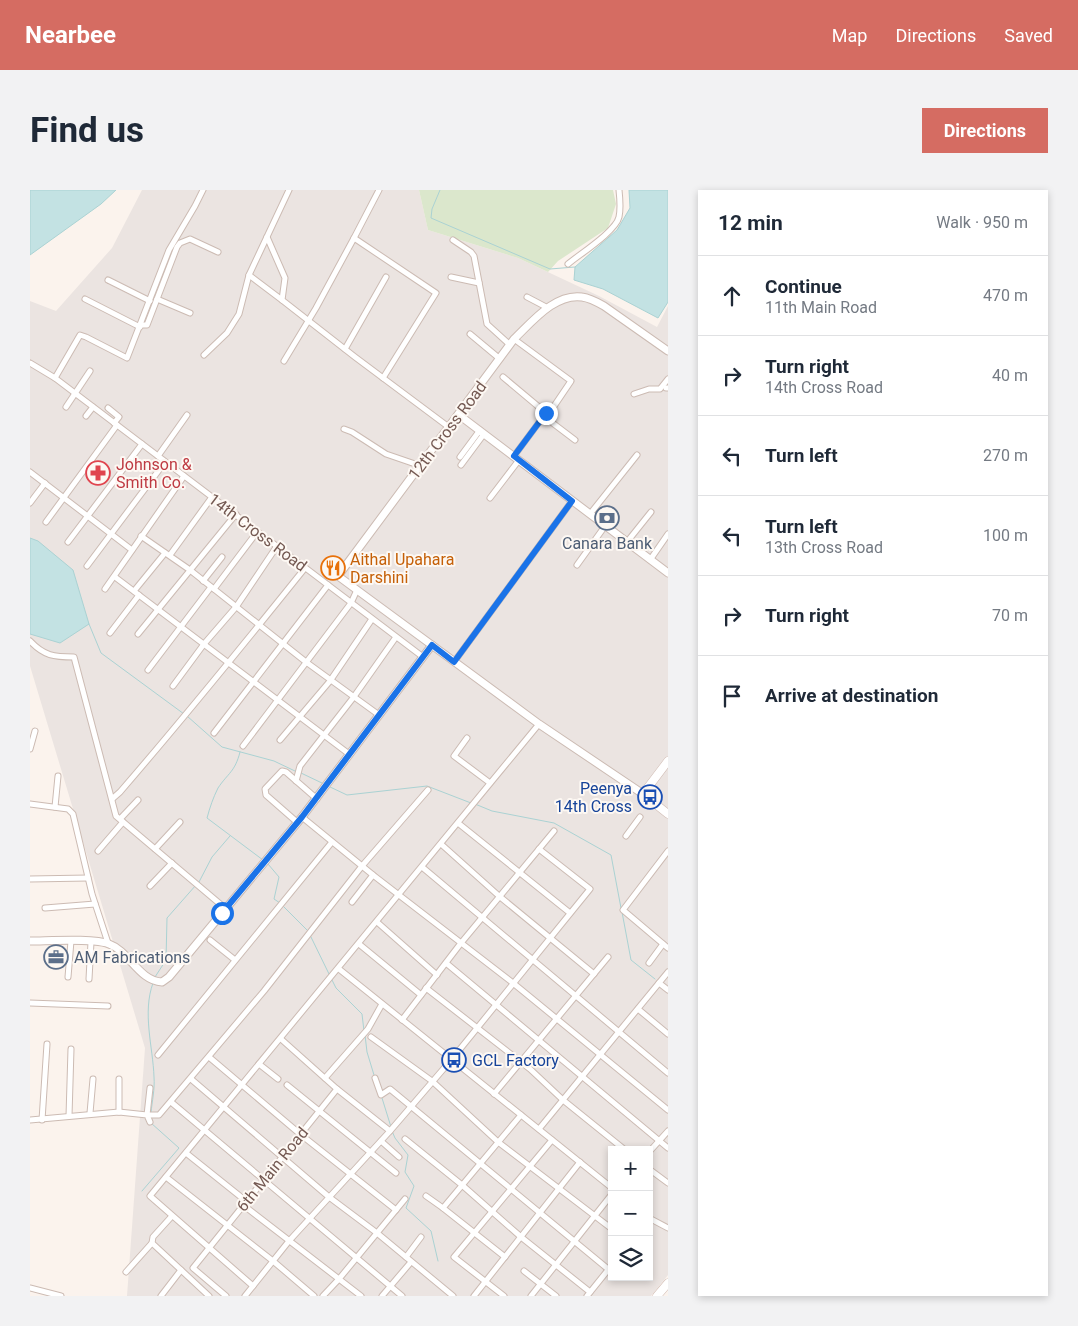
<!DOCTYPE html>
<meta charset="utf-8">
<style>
body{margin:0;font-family:Roboto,sans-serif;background:#f2f2f3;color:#1f2937}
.controls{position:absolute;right:15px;bottom:15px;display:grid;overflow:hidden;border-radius:0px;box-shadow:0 2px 8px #0003}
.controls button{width:45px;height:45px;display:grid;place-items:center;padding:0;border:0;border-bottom:1px solid #e0e1e3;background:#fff;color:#1f2937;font:25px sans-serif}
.stop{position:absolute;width:15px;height:15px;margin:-11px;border:4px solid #1a73e8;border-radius:50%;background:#fff}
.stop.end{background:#1a73e8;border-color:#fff;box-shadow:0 1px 5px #0008}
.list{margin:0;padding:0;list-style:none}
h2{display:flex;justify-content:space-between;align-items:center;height:65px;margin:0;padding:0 20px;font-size:21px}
h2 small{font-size:16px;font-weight:400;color:#747a83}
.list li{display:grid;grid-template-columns:32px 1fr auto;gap:15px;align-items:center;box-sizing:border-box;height:80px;padding:0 20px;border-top:1px solid #e0e1e3}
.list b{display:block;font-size:19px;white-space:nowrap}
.list p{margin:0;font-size:16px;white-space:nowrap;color:#747a83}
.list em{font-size:16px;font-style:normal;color:#747a83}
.icon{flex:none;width:28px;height:28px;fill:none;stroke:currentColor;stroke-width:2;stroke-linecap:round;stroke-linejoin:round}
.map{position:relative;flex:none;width:638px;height:1106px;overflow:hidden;border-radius:0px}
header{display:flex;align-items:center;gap:30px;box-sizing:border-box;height:70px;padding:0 25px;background:#d56c62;color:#fff}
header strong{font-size:24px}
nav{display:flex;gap:28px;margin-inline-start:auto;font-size:18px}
.intro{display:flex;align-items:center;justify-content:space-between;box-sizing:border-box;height:120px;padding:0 30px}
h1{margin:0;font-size:35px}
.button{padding:12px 22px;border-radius:0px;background:#d56c62;color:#fff;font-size:18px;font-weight:700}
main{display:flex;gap:30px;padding:0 30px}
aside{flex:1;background:#fff;border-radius:0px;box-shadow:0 2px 8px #0003}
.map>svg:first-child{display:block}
.industrial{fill:#ebe4e1;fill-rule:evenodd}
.green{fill:#dbe7cc}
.water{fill:#c3e2e3;stroke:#aad2d3}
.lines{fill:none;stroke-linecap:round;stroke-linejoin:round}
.stream{stroke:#aad2d3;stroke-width:1}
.minor-casing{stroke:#ccbbb3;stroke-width:7}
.tertiary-casing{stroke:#ccbbb3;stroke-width:9}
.secondary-casing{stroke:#d1bcb4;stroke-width:9}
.minor{stroke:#fff;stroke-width:5}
.tertiary{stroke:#fff;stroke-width:7}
.secondary{stroke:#fff;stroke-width:8}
.route{stroke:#1a73e8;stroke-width:6}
.labels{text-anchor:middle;stroke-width:4;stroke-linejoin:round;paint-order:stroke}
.street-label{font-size:16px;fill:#745952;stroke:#fdf8f3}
.health-label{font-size:16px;fill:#be3a42;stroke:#fdf8f3;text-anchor:start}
.service-label{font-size:16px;fill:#4e5e75;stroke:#fdf8f3}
.food-label{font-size:16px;fill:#c56008;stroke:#fdf8f3;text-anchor:start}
.transit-label{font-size:16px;fill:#164399;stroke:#fdf8f3;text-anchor:end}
</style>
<header>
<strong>Nearbee</strong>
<nav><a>Map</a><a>Directions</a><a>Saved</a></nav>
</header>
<div class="intro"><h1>Find us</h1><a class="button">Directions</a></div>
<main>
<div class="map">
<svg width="638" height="1106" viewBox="0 0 638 1106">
<rect width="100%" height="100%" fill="#fbf3ed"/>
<path class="industrial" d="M112,0H389L398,40L488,68L569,106L627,137L638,116V1085L621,1106H97L115,858L0,476V111L26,121L82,58ZM582,960H619V1087H582Z"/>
<path class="green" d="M389,0H583L586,14L578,38L528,71L518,82L488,68L398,40Z"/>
<g class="water">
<path d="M0,0H86L71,14L0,65Z"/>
<path d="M599,0H638V112L628,128L573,99L544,90L545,77L587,40L600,18Z"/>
<path d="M0,348L8,351L43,380L59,434L30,453L0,444Z"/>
</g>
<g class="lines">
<g class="stream">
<path d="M410,0L402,19L401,28L520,79L545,77"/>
<path d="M59,434L71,463L154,524"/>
<path d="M157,526L192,557L244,571L267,582"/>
<path d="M210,562C205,582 198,583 188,598C183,608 180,617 177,628L233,670"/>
<path d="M271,583L294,594"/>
<path d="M298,596L317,605L397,596L441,613"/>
<path d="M445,614L462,621L524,633L581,665L591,718"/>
<path d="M238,674L249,687L244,709L250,713"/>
<path d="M169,692L182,667L200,646"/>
<path d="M253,716L278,741"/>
<path d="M592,722L601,770L625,789"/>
<path d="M280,745L300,786"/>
<path d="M125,787L136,770L137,728L166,695"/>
<path d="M302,790L306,798L332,824L334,841"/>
<path d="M335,845L337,862L344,885"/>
<path d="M352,908L361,937"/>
<path d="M121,923C122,911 125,899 124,887C123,857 112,823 123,793"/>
<path d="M362,941L365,948L378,965L375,982L384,996L376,1018L401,1041L408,1071"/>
<path d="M112,1001L149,958L121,933"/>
</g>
<g class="minor-casing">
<g id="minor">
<path d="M237,47L255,88L252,110L325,167L420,238"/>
<path d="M324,48L349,0"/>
<path d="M423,50L441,62L444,66L457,134L480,155"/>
<path d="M538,74C550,64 586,41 589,27C591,18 590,9 589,0"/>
<path d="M219,85L252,110"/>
<path d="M421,87L449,93"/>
<path d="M78,90L120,111"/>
<path d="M497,107L518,118"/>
<path d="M55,109L110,137"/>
<path d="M127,109L160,123"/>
<path d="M111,135H117L147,57L150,53L160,49L188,62"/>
<path d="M440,144L470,169"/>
<path d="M484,149L541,191L516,228L545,250"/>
<path d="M315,159L356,87"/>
<path d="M174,165L197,143L209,124L219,85L259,0"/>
<path d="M254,171L286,118L324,48L406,103L353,188"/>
<path d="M0,173L25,188L393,467"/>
<path d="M473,187L516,223L484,266"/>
<path d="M25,188L50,145L56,147L97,168L139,60L165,16L173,0"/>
<path d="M636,198H638"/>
<path d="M604,204L619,199H630L638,189"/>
<path d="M36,217L60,181"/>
<path d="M78,218L89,227L84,233"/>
<path d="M56,226L63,217"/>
<path d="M314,239L322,242L356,264L391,276"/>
<path d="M128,266L157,225"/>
<path d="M430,267L450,240"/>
<path d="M431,275L454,244"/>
<path d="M0,282L102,360"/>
<path d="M460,308L489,270"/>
<path d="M0,313L15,293"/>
<path d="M560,324L607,265"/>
<path d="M16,332L87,235"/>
<path d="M111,346L160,380L276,472L349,525"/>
<path d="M38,352L112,254"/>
<path d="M597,352L621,322"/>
<path d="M140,365L182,307"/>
<path d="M620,370L638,344"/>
<path d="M547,375L575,336"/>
<path d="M57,376L135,272"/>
<path d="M85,387L319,564"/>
<path d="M173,391L192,367"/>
<path d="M75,399L154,286"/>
<path d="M184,399L227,342"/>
<path d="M104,401L135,363"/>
<path d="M80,443L109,405"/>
<path d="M108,444L206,324"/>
<path d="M0,451C14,466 24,467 44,467L86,626L196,719"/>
<path d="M424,472L542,311"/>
<path d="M118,480L181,397"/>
<path d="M143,496L174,454L206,417L247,356"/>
<path d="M184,543L298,395"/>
<path d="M437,548L424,566L460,593"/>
<path d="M250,550L300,491L342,429"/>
<path d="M213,556L321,413L327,400"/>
<path d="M0,559L5,541"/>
<path d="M266,591L270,576L323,508L366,447"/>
<path d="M82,609L90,602C153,529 214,454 275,378"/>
<path d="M0,614L38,619L43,624L62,704L78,753"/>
<path d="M25,617L28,586"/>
<path d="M272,627L343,685L483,793L638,920"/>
<path d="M90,629L108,610"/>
<path d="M268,633L236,605L235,599L252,581L256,582L287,609"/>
<path d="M428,633L540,723"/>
<path d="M596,646L610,627"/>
<path d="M411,654L469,706L564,784"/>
<path d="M125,659L150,632"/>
<path d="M68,661L93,632"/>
<path d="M638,661L593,720L638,758"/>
<path d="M392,677L638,883"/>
<path d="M0,689L58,688"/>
<path d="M120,696L142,673"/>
<path d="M322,712L343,685"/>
<path d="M15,718L65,714"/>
<path d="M347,732L407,785"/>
<path d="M180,750L205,770"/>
<path d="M329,754L391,805"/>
<path d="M416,773L638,958"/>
<path d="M619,773L633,754"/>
<path d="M309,779L582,998"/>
<path d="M38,787L41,751"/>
<path d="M59,789L61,752"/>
<path d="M629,793L638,800"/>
<path d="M396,798L500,879L533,910L595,960"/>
<path d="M0,813L78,816"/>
<path d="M608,819L638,844"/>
<path d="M372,830L431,753L524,641"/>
<path d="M341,847L402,891L468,952L582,1039"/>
<path d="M251,849L307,899L360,941"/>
<path d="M128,865L302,652"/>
<path d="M179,867L270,944L366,1020"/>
<path d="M229,874L248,889"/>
<path d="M295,888L338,839L352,814"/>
<path d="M345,888L351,905L360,899L578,1079"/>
<path d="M161,889L299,1007L347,1043L423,1106"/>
<path d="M257,895L366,983"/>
<path d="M120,898L117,925H129L234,801L332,676L398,600"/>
<path d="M464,904L578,767"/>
<path d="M141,912L372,1106"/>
<path d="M89,922V889"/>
<path d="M60,923L63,889"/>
<path d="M39,926L41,859"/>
<path d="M0,930L89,922L117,925L120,932"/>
<path d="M12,930L17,854"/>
<path d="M509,939L638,782"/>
<path d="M375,949L432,995L491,1047L560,1102"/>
<path d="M351,951L369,967"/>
<path d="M619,962L638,941"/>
<path d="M156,963L216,1011"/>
<path d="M619,979L638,993"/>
<path d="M136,987L243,1071L284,1106"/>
<path d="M396,1006L413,1018"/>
<path d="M213,1015L331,1106"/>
<path d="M142,1026L123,1047L122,1053L179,1106"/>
<path d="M619,1028L638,1038"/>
<path d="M376,1067L391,1047"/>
<path d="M475,1067L413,1018L491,925"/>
<path d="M494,1081L526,1106"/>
<path d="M96,1082L122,1053"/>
<path d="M223,1096L120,1006L509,534"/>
<path d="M0,1098L31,1106"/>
<path d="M131,1106L151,1080"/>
<path d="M196,1106L163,1078L307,899"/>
<path d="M215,1106L259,1051L360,941L422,869L560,699L509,659"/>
<path d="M293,1106L309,1089L375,1009"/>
<path d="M352,1106L381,1072"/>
<path d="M444,1106L550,972"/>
<path d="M474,1106L424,1067L522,950"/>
<path d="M501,1106L582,1004"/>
<path d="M557,1106L582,1075"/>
</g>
</g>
<g class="tertiary-casing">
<g id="tertiary">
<path d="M429,225L638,383"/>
<path d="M613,604L509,534L308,386L484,149C502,132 525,103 552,107C560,108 567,112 574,116L638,161"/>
<path d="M0,751C18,751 64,748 79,754C99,761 109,791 132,792L139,787L272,627L402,455"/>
</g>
</g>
<g class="secondary-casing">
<g id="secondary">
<path d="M638,571L613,604L638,624"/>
<path d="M627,1106L638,1093"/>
</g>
</g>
<use href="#minor" class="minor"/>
<use href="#tertiary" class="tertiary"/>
<use href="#secondary" class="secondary"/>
</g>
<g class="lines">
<path class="route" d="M192,723L272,627L402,455L424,472L542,311L484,266L516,223"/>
</g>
<defs>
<g id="pharmacy-ring" transform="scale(1.25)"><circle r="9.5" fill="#fdf8f3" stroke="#e0444e" stroke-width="1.5"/><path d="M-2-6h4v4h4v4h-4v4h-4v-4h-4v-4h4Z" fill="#e0444e"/></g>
<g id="bank-ring" transform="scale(1.25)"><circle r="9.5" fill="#fdf8f3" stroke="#5c6f8a" stroke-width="1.5"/><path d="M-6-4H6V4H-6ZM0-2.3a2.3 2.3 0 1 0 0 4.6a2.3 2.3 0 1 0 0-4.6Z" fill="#5c6f8a"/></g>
<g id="restaurant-ring" transform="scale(1.25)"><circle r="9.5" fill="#fdf8f3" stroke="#e8710a" stroke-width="1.5"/><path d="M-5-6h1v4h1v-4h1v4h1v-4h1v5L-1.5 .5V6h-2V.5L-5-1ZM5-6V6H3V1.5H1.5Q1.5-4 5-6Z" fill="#e8710a"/></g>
<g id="bus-ring" transform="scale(1.25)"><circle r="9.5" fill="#fdf8f3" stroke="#1a4fb4" stroke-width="1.5"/><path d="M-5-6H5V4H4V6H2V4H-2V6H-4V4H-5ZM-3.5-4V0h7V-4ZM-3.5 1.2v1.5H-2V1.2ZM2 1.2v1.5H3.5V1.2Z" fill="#1a4fb4"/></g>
<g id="office-ring" transform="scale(1.25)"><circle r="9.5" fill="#fdf8f3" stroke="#5c6f8a" stroke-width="1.5"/><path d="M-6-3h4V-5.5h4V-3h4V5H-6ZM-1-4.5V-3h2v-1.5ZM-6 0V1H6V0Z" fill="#5c6f8a"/></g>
</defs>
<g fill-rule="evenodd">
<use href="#pharmacy-ring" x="68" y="283"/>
<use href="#bank-ring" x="577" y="328"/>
<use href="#restaurant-ring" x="303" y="378"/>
<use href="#bus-ring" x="620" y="607"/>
<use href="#office-ring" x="26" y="767"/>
<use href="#bus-ring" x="424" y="870"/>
</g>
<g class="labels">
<g class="street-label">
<text transform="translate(417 240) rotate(-53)" y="6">12th Cross Road</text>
<text transform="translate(228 342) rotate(37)" y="6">14th Cross Road</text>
<text transform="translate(242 979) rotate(-51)" y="6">6th Main Road</text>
</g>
<g class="health-label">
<text x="86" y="280">Johnson &amp;<tspan x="86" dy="18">Smith Co.</tspan></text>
</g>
<g class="service-label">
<text x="577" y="359">Canara Bank</text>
<text x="44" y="773" text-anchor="start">AM Fabrications</text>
</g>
<g class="food-label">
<text x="320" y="375">Aithal Upahara<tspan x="320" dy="18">Darshini</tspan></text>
</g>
<g class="transit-label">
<text x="602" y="604">Peenya<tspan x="602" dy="18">14th Cross</tspan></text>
<text x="442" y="876" text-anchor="start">GCL Factory</text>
</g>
</g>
</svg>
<div class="controls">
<button>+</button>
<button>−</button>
<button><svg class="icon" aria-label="layers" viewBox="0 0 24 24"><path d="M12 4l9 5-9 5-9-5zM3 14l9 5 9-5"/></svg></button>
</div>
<div class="stop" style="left:192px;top:723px"></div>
<div class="stop end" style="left:516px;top:223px"></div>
</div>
<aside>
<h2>12 min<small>Walk · 950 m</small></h2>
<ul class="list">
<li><svg class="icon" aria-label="ahead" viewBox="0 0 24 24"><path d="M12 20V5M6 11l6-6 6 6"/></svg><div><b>Continue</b><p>11th Main Road</p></div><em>470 m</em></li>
<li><svg class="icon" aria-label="right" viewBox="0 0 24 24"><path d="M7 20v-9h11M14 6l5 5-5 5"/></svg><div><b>Turn right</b><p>14th Cross Road</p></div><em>40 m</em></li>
<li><svg class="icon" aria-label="left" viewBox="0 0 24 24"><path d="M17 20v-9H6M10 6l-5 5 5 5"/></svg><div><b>Turn left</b></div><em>270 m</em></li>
<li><svg class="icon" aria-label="left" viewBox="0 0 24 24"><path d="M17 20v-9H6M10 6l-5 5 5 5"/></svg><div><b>Turn left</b><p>13th Cross Road</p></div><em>100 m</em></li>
<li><svg class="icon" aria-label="right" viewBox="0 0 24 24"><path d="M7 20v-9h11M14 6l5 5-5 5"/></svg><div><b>Turn right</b></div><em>70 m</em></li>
<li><svg class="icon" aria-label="arrive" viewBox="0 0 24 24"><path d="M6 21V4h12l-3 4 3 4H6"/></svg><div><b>Arrive at destination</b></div></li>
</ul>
</aside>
</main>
